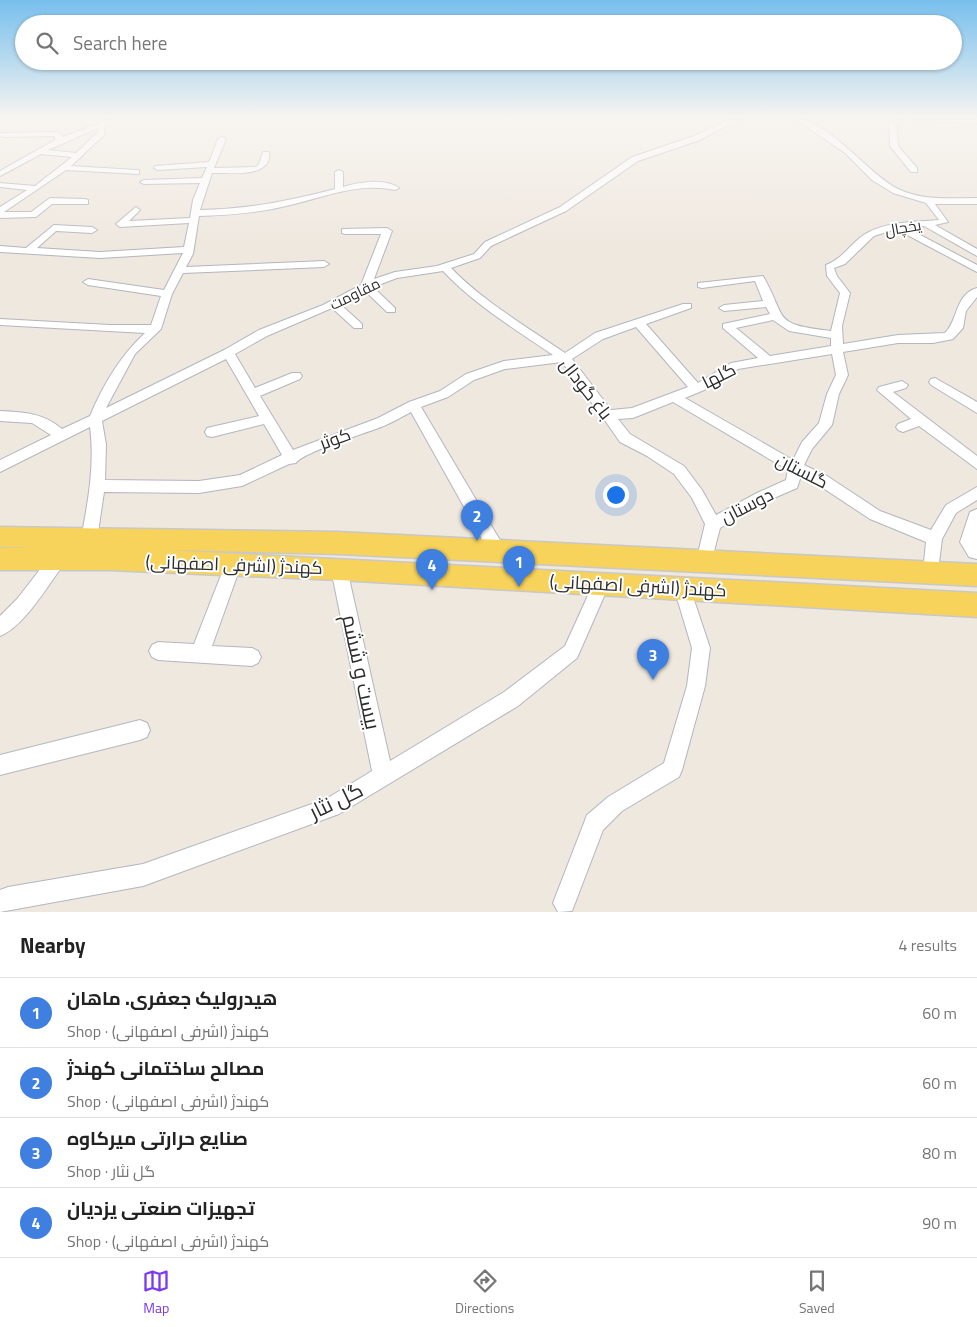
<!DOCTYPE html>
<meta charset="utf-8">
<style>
body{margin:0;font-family:"Titillium Web",Cairo,sans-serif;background:#f6f6f6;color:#222}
.you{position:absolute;left:615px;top:494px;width:18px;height:18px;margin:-12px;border:4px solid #fff;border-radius:50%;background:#1a73e8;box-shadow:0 0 0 8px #1a73e833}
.badge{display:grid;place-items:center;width:32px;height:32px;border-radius:50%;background:#7c3aed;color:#fff;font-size:16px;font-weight:700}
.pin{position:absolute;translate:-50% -41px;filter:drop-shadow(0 1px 2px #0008)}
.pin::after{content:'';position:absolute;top:26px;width:18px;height:15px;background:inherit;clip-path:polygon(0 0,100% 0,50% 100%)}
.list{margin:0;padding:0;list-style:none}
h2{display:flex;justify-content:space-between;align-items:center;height:65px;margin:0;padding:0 20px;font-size:21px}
h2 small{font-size:16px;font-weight:400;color:#767676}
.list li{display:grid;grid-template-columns:32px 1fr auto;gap:15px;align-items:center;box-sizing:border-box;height:70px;padding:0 20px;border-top:1px solid #e0e0e0}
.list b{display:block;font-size:19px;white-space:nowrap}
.list p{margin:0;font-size:16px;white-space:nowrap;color:#767676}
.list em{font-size:16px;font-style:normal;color:#767676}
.icon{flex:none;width:28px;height:28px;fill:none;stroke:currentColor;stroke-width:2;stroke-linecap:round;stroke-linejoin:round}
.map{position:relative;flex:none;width:977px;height:912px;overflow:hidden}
.search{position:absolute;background:#fff;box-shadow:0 1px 4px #0004;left:15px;right:15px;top:15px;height:55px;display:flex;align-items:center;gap:12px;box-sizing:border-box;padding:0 18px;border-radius:28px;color:#767676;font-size:19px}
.sheet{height:345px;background:#fff}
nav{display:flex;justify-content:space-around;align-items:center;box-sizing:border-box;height:70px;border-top:1px solid #e0e0e0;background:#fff;font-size:14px;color:#767676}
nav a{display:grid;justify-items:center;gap:2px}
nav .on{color:#7c3aed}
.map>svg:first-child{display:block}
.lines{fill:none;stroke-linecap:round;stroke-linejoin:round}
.street-casing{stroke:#b3b5c1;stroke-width:2}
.secondary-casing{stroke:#b3b5c1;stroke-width:2}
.primary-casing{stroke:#c8c8c8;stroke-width:3}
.street{fill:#fff;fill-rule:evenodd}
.secondary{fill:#fff;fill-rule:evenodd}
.primary{fill:#f7d35c;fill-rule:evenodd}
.labels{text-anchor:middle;stroke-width:4;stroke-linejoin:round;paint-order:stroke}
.far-street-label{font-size:15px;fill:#2d2d2d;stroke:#fff}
.street-label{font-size:18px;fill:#2d2d2d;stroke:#fff}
.near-street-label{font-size:21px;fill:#2d2d2d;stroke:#fff}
</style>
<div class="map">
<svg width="977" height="912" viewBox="0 0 977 912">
<rect width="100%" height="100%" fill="#efe8df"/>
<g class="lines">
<g class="street-casing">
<g id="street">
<path d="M104,119H110L105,124L104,135L71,166L136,170H139V174L66,170L4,212H31L50,198L85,199L88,200V204H52L36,217L0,218V207L27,190L0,187V183L35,186L72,157L41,154L0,176V171L55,140V136L3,137L0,136V133L59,132L63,137L100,123ZM98,128V132L76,153L48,150Z"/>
<path d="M731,119H738L700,140L638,161L566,211L491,246L480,258L451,268C484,302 526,326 565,353L595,333L683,304H691V308L646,324L698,383L731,363L758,358L723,328V324L770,314L766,307L724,311L719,308L724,305L763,301L755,281L702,288L698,287V283L763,276C788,320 771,324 831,331L840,293L827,276L826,265C846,257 852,240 869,232C890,221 916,222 939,220L926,203L893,193L872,180L845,153L795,119C828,119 868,174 898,189C923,201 950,198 977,198V204H935L948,222L935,225L977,249V256L924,226L907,228L977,265V272L896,229L874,236L845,264L834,268L837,276L850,293L842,326L843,344L898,335L945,333C958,321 955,294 977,288V297L966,311L963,328L953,339L933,343H898L843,352L848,375L839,394L832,425L812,449L804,465L827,476L880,511L931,530L946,505L977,487V500L956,513L942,539L937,578L931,580L925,578L923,573L926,542L870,519L817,484L801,476L797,488L767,501L720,528L710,567L704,569L698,567L696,562L705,524L692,498L674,474L647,456L620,442L604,419L600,418L599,413L562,362L505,369L474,380L448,397L421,407L504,547L506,552L504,557L498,559L492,557L411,412C403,416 395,421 386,425C370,432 303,452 296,463L289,464L242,486L199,493L104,492L97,539L94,544L89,546L84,544L81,539C88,502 95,465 90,427L0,472V460L51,435L32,423L0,421V411C23,412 44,413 62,429L90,416C103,385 120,356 145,333L0,325V319L110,325H151L161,296L88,285L83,282L88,279L164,290L183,253L100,258L0,252V246L26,248L54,225L92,227L97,230L92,233L56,231L37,248L100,252L184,247L189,223L120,227L116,224L136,207L140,210L129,221L190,218L193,200L200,183L144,184L140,182L144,180L202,178L207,167L158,170L154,168L155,166L209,162L218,139L222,137L226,139L214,168L256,167L259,164L263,152H269C273,179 229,172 212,173L200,210C249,209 288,201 335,189V172L339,170L343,172V187C359,182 385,178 399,188L395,190C357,182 323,198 286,206C257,213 229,215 199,216L193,254L186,267L324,261L329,264L324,267L183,273L172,294L161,329L135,354L106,408L224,350L259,330L323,305L361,285L381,234H345L342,233V229L387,228L392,231L374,279L395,272L437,266L474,254L485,242L560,207L632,157L694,136ZM443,271C475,305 515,329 553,355L504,361L466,374L440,391L409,402L378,418L293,450L260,396L300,379L302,376L300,373H292L255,388L235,354L267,336L332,308L354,328H362V324L340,304L365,291L387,312H395V308L373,287L397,278ZM773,320L789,331L831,338V346L770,356L736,328ZM636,327L688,387L632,408L611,410L572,359L603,339ZM832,354L836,375L827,394L819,423L802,442L793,460L685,398L716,385L738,369ZM226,359L259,416L207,428L205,432L207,436L212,437L264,424L282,455L240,475L199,481L105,480L106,445L102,421ZM673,402L788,470L786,480L757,493L716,515L702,490L684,466L630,434L618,419L633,418Z"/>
<path d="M896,119H903L896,124L898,146L917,168V172H911L890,146L889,123Z"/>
<path d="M915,119H977V123L918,121Z"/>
<path d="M935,378L977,402V413L931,385L929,382L931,379Z"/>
<path d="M902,381L908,385L906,388L893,392L977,456V469L919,426L903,432L898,430L896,427L898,424L911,419L877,390L879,387Z"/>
<path d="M58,552L64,554L66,559L64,564C48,585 24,627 0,636V616L17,599L52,554Z"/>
<path d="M233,558L239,560L241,565L212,646L252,648L258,651L261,657L258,663L252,666L158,660L152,657L149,651L152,645L158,642L194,644L225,565L227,560Z"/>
<path d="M339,562L345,564L347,569L390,761L504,692L565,646L595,580L601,577L607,580L609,585L577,658L518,706L339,814L143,886L0,912V890L8,887L143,864L326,799L372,771L331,569L333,564Z"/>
<path d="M682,580L688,583L690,588L710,648L705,686L682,770L679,777L622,811L603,830L572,911L558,912L553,903L587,815L608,797L664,763L687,686L692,648L674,588L676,583Z"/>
<path d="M140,720L147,723L150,730L147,737L140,740L0,775V755Z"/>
</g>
</g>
<g class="secondary-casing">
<path id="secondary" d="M977,509V559L969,557L960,542L970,512Z"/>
</g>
<g class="primary-casing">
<path id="primary" d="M0,527L338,532L977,564V586L338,554L166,550L977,593V617L339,580L109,570H0V548H34L0,547Z"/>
</g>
<use href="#street" class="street"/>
<use href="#secondary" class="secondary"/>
<use href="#primary" class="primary"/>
</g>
<linearGradient id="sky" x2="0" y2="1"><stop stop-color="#77bfed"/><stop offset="0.48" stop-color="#f8f5f1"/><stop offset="1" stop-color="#f8f5f1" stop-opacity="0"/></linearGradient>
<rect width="977" height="246" fill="url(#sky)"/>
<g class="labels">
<g class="far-street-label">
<text transform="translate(903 228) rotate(-10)" y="5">یخچال</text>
<text transform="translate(355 294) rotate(-26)" y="5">مقاومت</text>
</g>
<g class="street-label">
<text transform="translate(719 376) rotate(-27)" y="6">گلها</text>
<text transform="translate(586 389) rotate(52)" y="6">باغ گودال</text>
<text transform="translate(335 439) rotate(-20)" y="6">کوثر</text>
<text transform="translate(802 471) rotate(27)" y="6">گلستان</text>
<text transform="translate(747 506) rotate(-27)" y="6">دوستان</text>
<text transform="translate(234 565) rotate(2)" y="6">کهندژ (اشرفی اصفهانی)</text>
<text transform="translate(638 586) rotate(3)" y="6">کهندژ (اشرفی اصفهانی)</text>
</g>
<g class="near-street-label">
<text transform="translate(361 672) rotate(78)" y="7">بیست و ششم</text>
<text transform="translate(336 801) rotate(-26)" y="7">گل نثار</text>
</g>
</g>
</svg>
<div class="you"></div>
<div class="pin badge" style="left:519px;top:587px;background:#3f7fe0">1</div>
<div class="pin badge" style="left:477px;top:541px;background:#3f7fe0">2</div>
<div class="pin badge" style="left:653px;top:680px;background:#3f7fe0">3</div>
<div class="pin badge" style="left:432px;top:590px;background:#3f7fe0">4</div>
<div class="search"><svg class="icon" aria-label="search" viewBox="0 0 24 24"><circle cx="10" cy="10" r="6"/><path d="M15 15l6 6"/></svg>Search here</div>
</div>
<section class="sheet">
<h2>Nearby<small>4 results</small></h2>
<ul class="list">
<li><span class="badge" style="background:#3f7fe0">1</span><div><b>هیدرولیک جعفری. ماهان</b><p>Shop · کهندژ (اشرفی اصفهانی)</p></div><em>60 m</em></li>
<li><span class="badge" style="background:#3f7fe0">2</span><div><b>مصالح ساختمانی کهندژ</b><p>Shop · کهندژ (اشرفی اصفهانی)</p></div><em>60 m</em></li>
<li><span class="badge" style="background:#3f7fe0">3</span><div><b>صنایع حرارتی میرکاوه</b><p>Shop · گل نثار</p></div><em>80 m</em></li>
<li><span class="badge" style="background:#3f7fe0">4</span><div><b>تجهیزات صنعتی یزدیان</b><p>Shop · کهندژ (اشرفی اصفهانی)</p></div><em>90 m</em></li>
</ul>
</section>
<nav>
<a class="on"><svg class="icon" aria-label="map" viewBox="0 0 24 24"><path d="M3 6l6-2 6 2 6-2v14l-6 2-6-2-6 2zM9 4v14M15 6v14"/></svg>Map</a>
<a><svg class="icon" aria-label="directions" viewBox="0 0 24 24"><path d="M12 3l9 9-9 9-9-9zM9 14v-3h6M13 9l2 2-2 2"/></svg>Directions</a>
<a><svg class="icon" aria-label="saved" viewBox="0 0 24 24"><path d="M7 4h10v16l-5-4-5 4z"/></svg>Saved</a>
</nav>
